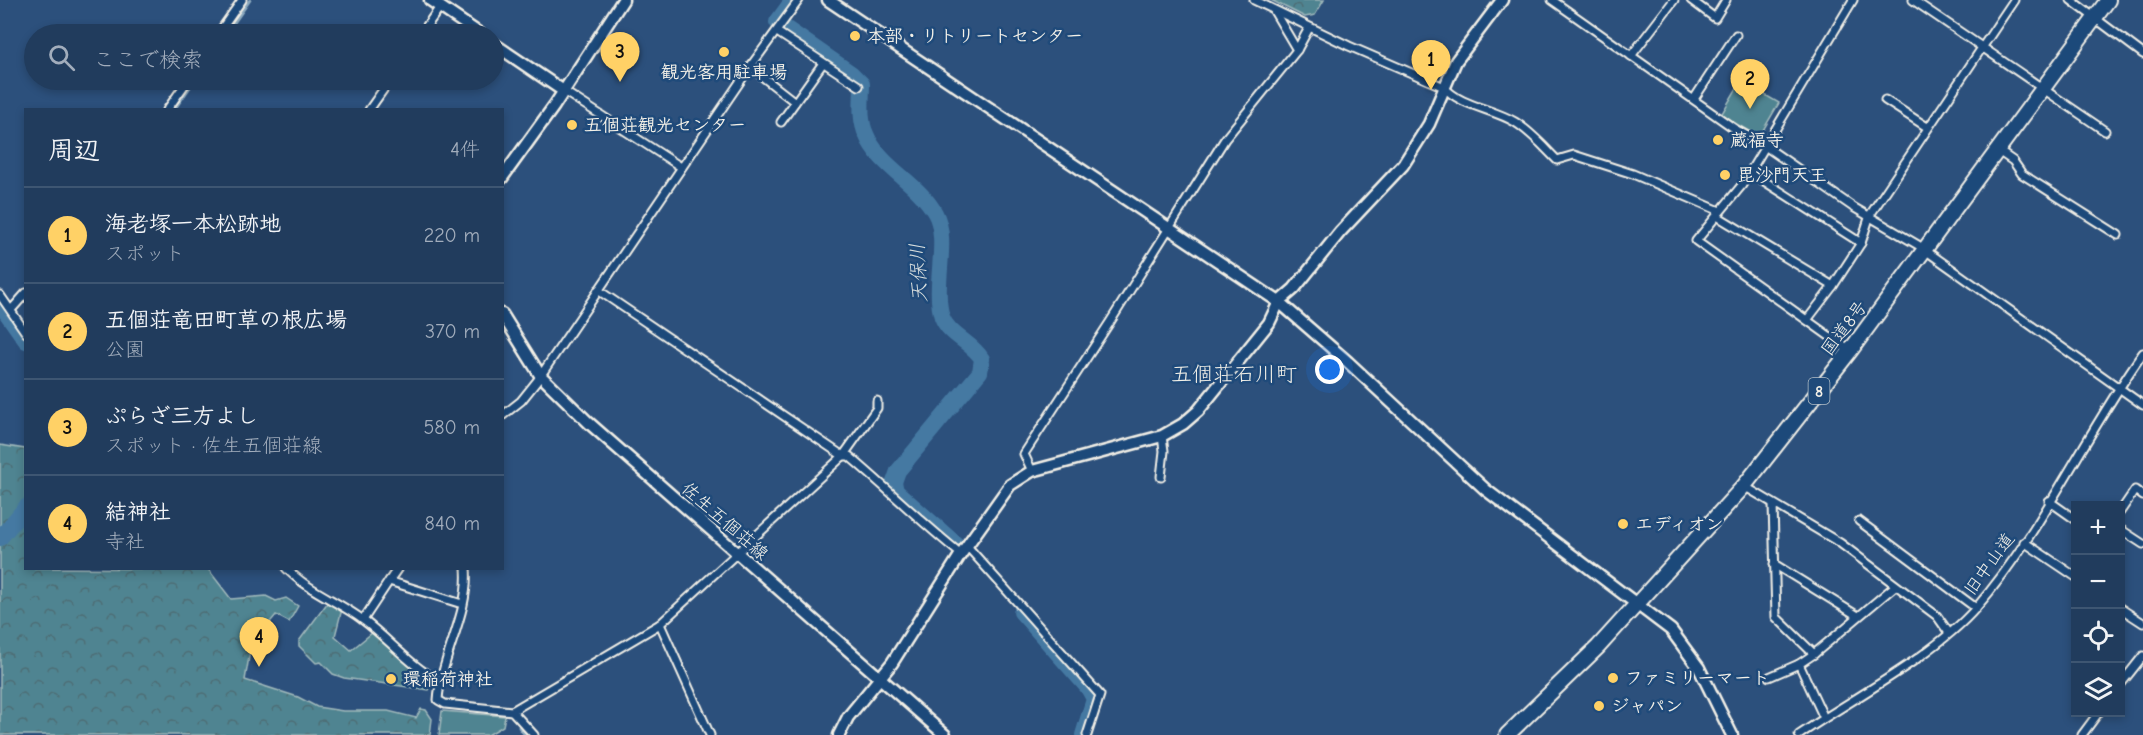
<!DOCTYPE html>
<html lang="ja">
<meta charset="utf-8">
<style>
body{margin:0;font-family:"Comic Neue","Klee One",sans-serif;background:#2d4766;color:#f1f3f6}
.controls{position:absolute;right:18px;bottom:18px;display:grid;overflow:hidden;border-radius:0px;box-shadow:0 3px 9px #0003}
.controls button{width:54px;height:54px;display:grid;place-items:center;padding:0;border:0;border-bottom:2px solid #3e5672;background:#213c5d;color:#f1f3f6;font:30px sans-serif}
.you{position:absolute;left:1330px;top:370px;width:21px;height:21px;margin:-15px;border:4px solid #fff;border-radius:50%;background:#1a73e8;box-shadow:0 0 0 9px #1a73e833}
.badge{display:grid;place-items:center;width:39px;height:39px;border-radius:50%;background:#ffd166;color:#111;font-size:20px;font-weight:700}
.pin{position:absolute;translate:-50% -50px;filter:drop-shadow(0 2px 3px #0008)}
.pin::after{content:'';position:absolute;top:32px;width:21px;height:18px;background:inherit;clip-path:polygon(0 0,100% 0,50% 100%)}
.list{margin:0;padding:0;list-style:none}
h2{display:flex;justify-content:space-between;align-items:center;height:78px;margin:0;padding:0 24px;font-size:26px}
h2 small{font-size:20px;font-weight:400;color:#a2adbc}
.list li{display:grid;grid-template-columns:39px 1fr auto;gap:18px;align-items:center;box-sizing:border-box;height:96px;padding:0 24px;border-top:2px solid #3e5672}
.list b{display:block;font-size:22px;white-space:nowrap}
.list p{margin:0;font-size:20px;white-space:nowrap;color:#a2adbc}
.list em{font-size:20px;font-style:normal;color:#a2adbc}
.icon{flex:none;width:33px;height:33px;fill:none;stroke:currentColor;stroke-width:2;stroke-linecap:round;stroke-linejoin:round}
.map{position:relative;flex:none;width:2143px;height:735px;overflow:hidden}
.search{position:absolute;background:#213c5d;box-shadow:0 3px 9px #0003;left:24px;top:24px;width:480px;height:66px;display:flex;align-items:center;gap:15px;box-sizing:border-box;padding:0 21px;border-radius:33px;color:#a2adbc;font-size:22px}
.panel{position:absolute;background:#213c5d;box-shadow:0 3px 9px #0003;left:24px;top:108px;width:480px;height:462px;border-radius:0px}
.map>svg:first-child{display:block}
.green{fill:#508491;stroke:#a2babc;stroke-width:1.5}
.forest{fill:url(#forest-crowns);stroke:#a2babc;stroke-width:1.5}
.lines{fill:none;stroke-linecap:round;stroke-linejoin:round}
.stream{stroke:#8ba9be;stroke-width:3}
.river{stroke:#4579a2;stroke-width:16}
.street-casing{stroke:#f4f1e8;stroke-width:11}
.secondary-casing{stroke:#f4f1e8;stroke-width:15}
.highway-casing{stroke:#f4f1e8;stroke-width:18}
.street{stroke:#1f4a7a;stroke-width:7}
.secondary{stroke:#1f4a7a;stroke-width:10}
.highway{stroke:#1f4a7a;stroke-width:14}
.poi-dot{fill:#ffd166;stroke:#1f4a7a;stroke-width:2}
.labels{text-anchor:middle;stroke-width:5;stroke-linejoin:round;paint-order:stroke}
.shield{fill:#1f4a7a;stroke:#b4bfc7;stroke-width:1.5}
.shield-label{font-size:16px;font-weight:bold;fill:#f4f1e8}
.poi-label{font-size:18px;font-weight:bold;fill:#f4f1e8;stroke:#1f4a7a;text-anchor:start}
.street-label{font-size:18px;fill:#f4f1e8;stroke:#1f4a7a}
.water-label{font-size:20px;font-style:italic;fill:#dadfde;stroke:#1f4a7a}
.quarter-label{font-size:21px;fill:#f4f1e8;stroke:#1f4a7a}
</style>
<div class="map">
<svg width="2143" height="735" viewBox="0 0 2143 735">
<defs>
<pattern id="forest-crowns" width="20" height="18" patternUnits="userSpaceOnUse" patternTransform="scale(1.5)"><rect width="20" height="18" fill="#508491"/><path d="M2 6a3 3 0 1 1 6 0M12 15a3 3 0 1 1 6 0" fill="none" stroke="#4d6c73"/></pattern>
</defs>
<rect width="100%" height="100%" fill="#2c507c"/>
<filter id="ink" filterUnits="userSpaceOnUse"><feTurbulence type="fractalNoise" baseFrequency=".0167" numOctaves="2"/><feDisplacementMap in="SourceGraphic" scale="12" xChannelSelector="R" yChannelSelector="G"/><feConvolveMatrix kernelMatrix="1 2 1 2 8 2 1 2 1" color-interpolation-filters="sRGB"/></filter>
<g filter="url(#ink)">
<g class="green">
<path d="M1741,81L1779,103L1759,137L1721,115Z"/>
<path d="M442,711L505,716L503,726L488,735H439Z"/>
</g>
<g class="forest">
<path d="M1271,0H1324L1315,15L1305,17Z"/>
<path d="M0,445L25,449L26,568L208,569L231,599L266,596L276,601L286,598L298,606L289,622L276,615L251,645L245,680L298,697L317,707L343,711H388L416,718L421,709L426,710L432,719L430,735H0Z"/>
<path d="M328,602L342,609L335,636L351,650L372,633C392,648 409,669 431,679L429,690L344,678L333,674L321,662L316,663L299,646V641Z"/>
</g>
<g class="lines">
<g class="stream">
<path d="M226,34L250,0"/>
<path d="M174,110L195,80"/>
<path d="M519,727L525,735"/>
</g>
<g class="river">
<path d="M793,0L777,22L851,73L862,84C862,100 859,119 866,134C879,167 918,182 935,213C950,240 932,286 942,317C949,336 972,342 982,359L980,372L898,471L894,482L896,491L957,545"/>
<path d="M0,304L26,341"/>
<path d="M0,538L26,507"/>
<path d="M1021,612L1088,688L1094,699L1083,735"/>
</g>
<g class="street-casing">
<g id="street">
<path d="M1254,0L1349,46L1444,87C1460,106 1494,109 1515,122C1531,132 1544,147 1557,160L1574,155L1633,174L1720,211"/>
<path d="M1552,0L1735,129L1765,146L1853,207L1918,245L2143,405"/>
<path d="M1691,0L1715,18L1726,0"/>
<path d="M1913,0L2105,131"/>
<path d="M2071,0L2143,54"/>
<path d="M1274,11L1297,50"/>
<path d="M777,32L859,86"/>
<path d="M218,34L242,0"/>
<path d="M421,34L440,7"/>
<path d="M1631,56L1674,0"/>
<path d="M750,67L795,102"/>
<path d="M562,90L681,167"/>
<path d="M1694,99L1736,35"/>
<path d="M1885,100L1927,127"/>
<path d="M167,110L188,80"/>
<path d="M369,110L390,80"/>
<path d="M781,122L823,63"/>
<path d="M1997,150L2013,161L2022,174L2118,235"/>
<path d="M1750,172L1861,243L1870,215L2014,0"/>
<path d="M1717,216L1833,286L1807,320"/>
<path d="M1833,286L1861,243"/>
<path d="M598,290L843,456H849C887,488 922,523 961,554"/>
<path d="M0,295L26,333"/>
<path d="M11,310L26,293"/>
<path d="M1850,351L1696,241L1742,185L1853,0"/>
<path d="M502,416L521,401L537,381L750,67L799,0"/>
<path d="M1032,471L1024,454L1110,322L1225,139L1297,50L1309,28"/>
<path d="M1161,477L1164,451L1162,436"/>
<path d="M1744,486L1840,543L1937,616L1949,633"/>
<path d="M2049,501L2076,520"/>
<path d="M1773,504L1776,617L1814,654L1895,586"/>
<path d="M2120,512L2135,490L2143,496"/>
<path d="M1859,521L1976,608"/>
<path d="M2120,529L2143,544"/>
<path d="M2024,542L2076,577"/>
<path d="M967,546L1100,695L1087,735"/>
<path d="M1774,564L1858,616"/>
<path d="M286,568C308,591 338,601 363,620C390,640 410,666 439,681"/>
<path d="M398,568L389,581L462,604"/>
<path d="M466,568C470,613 441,656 438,700L445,704L512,711L534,735"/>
<path d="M2120,608L2143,623"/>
<path d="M363,620L389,581"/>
<path d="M660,624L710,735"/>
<path d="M1799,664L1824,718"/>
<path d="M1769,677L1799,664L1814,654"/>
<path d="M2120,685L2143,656"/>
<path d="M512,711L660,624L843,456L877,408V401"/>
<path d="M1799,735C1853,698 1934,656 1976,608C2042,532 2085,434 2143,353"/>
<path d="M2082,735L2099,712"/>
</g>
</g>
<g class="secondary-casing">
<g id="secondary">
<path d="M430,0L480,34"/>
<path d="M828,0L1279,302L1348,362L1486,490L1671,630L1699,668L1732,735"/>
<path d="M494,44L562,90"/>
<path d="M502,178L554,106L623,0"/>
<path d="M502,314L540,375L589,423L945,735"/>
<path d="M839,735L848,717L892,663L961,554L1010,485L1032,471L1162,436L1183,424L1198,411L1269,323L1279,302L1294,289L1340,232L1403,165L1429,124L1456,61L1502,0"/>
</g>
</g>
<g class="highway-casing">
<path id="highway" d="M1507,735L1598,647L1744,486L1850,351L2108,0"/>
</g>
<use href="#street" class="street"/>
<use href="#secondary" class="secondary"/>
<use href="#highway" class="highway"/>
</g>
</g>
<g class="poi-dot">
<circle cx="855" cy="36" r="6"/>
<circle cx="724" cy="52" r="6"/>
<circle cx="572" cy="125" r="6"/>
<circle cx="1718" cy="140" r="6"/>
<circle cx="1725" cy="175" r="6"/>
<circle cx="1623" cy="524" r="6"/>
<circle cx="1613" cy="678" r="6"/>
<circle cx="391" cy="679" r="6"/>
<circle cx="1599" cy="706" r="6"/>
</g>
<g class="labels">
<rect class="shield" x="1808.5" y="378" width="21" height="26" rx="4.5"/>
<g class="shield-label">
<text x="1819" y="397">8</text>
</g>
<g class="poi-label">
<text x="867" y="42">本部・リトリートセンター</text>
<text x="724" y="78" text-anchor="middle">観光客用駐車場</text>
<text x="584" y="131">五個荘観光センター</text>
<text x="1730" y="146">蔵福寺</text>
<text x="1737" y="181">毘沙門天王</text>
<text x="1635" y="530">エディオン</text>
<text x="1625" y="684">ファミリーマート</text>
<text x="403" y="685">環稲荷神社</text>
<text x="1611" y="712">ジャパン</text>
</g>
<g class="street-label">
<text transform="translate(1844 328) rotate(-53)" y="6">国道8号</text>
<text transform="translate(725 521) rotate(41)" y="6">佐生五個荘線</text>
<text transform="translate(1989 564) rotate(-54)" y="6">旧中山道</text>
</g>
<g class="water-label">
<text transform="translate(918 273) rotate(-93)" y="7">天保川</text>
</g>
<g class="quarter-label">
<text x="1234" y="381">五個荘石川町</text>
</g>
</g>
</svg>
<div class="controls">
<button>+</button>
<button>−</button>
<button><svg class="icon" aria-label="locate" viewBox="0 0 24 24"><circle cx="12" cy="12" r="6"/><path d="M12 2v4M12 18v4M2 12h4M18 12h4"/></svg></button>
<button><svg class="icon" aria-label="layers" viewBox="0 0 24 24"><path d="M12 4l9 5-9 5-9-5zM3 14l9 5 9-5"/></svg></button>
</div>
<div class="you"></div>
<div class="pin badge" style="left:1431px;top:90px">1</div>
<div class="pin badge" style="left:1750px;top:109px">2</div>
<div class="pin badge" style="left:620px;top:82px">3</div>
<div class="pin badge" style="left:259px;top:667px">4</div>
<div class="search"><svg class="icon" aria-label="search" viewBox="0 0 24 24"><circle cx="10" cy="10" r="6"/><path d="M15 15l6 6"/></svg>ここで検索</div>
<section class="panel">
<h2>周辺<small>4件</small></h2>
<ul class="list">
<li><span class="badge">1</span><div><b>海老塚一本松跡地</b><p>スポット</p></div><em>220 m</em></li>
<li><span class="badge">2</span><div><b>五個荘竜田町草の根広場</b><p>公園</p></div><em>370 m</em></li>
<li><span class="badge">3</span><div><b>ぷらざ三方よし</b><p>スポット · 佐生五個荘線</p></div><em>580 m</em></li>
<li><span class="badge">4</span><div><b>結神社</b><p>寺社</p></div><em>840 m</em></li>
</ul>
</section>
</div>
